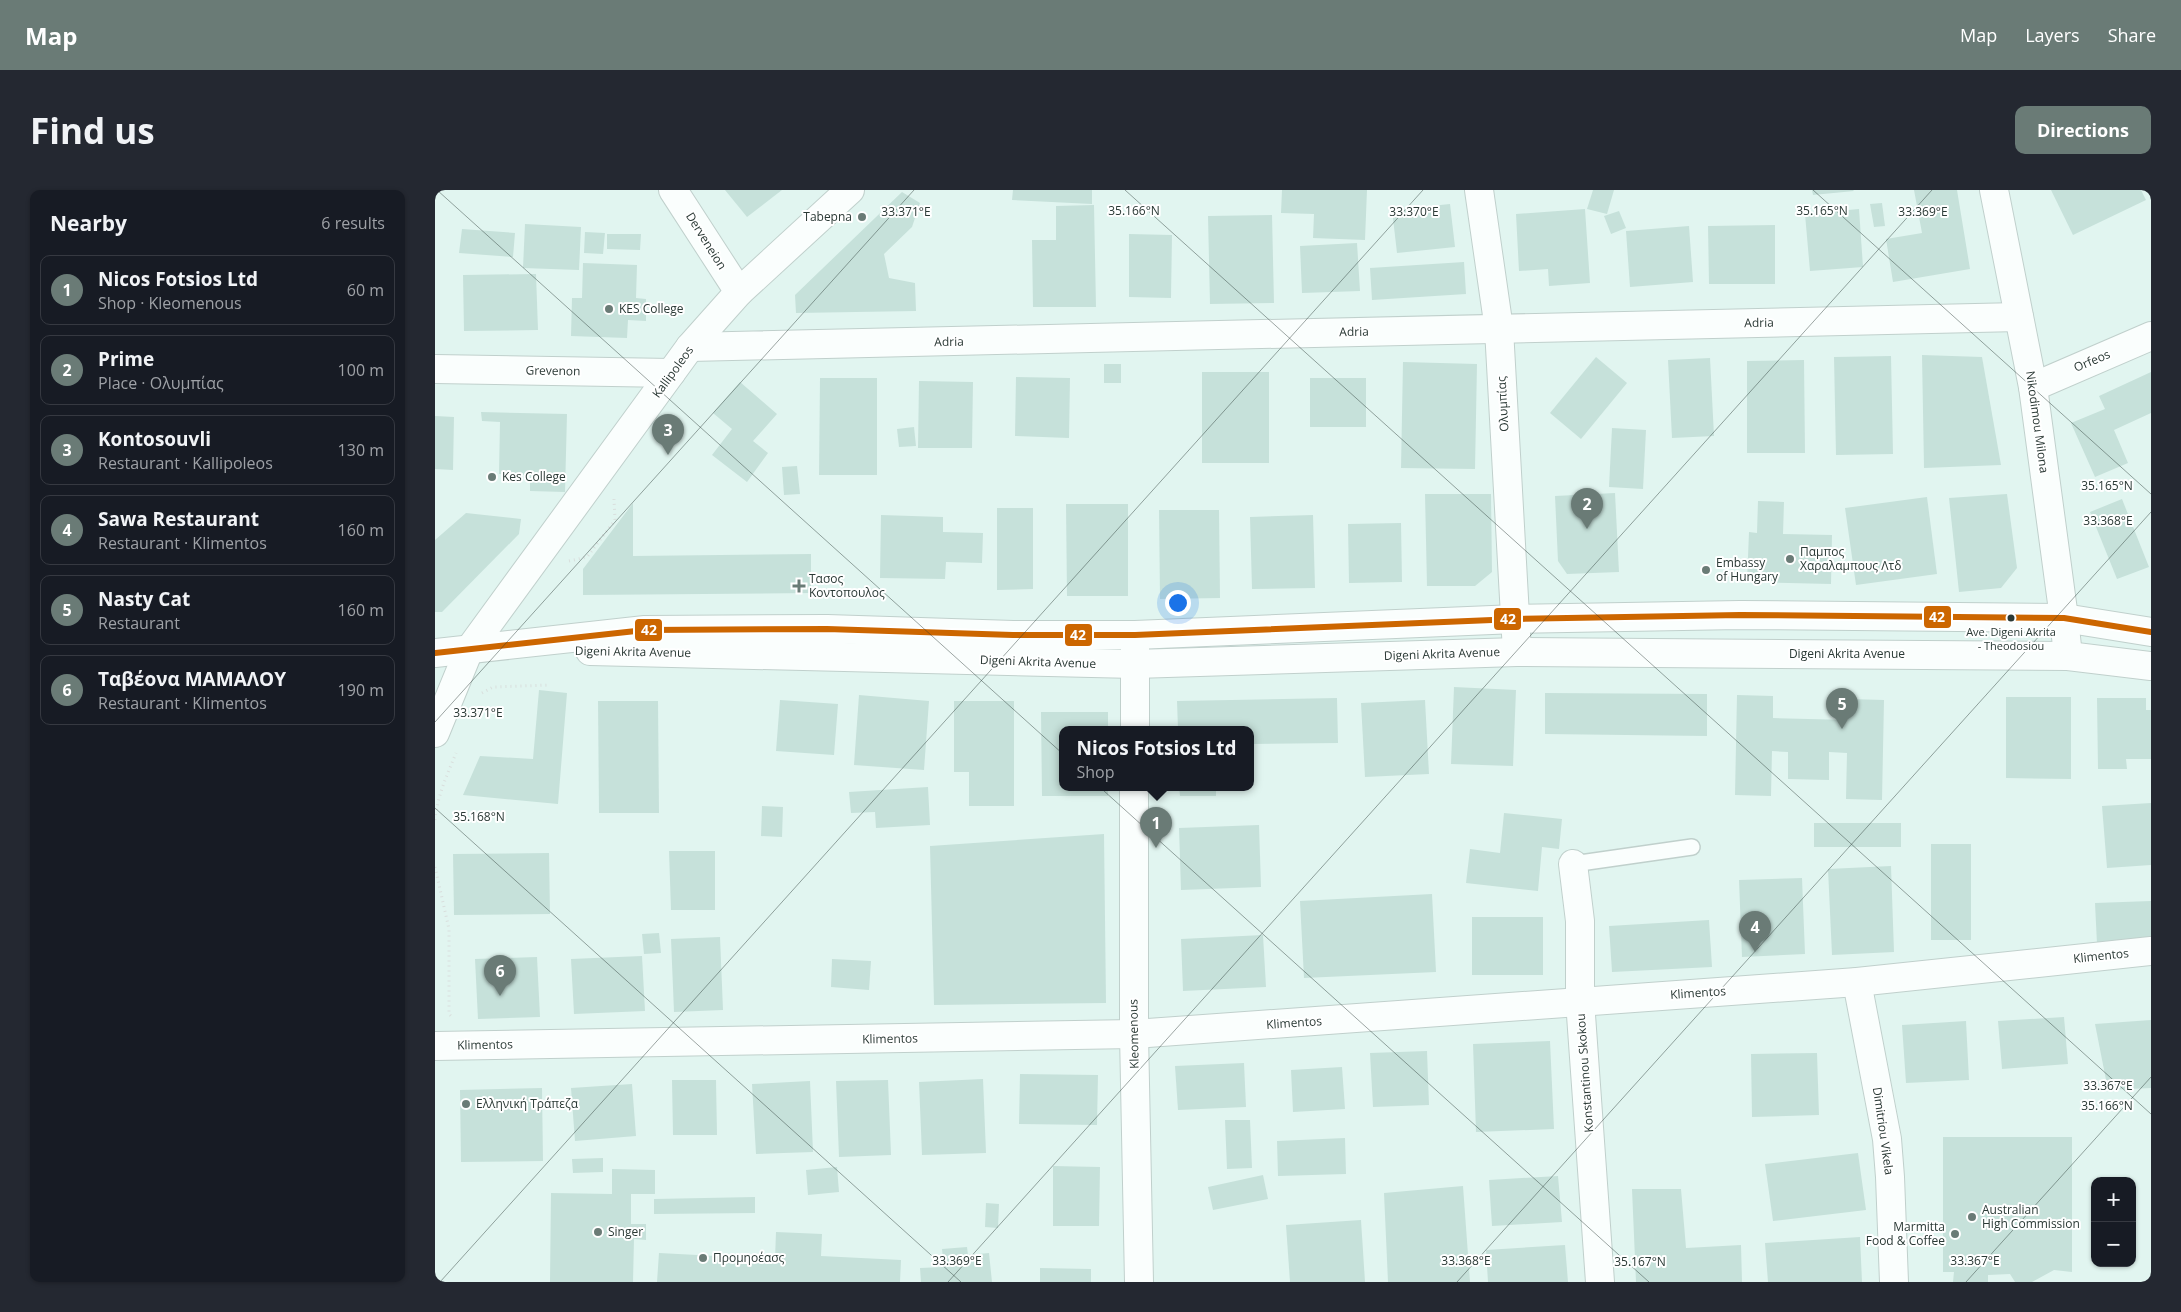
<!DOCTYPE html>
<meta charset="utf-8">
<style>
body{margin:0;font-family:"Open Sans",sans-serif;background:#242831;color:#f1f3f6}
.controls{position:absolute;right:15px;bottom:15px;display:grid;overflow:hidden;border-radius:10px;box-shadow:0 1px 4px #0004}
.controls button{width:45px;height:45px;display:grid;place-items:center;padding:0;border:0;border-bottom:1px solid #363941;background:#171b24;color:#f1f3f6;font:25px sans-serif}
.you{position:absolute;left:742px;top:412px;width:18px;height:18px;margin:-12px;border:4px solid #fff;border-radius:50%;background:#1a73e8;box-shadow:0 0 0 8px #1a73e833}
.badge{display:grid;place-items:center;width:32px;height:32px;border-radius:50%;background:#6a7b76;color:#fff;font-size:16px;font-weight:700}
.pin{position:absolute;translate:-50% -41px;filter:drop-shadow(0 1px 2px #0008)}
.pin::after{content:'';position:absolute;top:26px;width:18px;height:15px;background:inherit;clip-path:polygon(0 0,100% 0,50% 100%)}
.popup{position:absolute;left:624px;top:536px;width:195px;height:65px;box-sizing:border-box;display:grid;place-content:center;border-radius:10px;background:#171b24;filter:drop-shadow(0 1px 4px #0005);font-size:16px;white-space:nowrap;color:#9ea1a6}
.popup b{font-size:19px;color:#f1f3f6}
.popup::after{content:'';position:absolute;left:50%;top:100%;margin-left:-10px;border:10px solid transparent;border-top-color:#171b24}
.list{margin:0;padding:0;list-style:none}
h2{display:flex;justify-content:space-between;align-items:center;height:65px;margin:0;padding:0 20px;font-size:21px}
h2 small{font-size:16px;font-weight:400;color:#9ea1a6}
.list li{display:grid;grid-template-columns:32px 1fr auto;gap:15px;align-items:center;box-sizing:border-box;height:70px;margin:0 10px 10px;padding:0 10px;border:1px solid #363941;border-radius:10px}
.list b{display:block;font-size:19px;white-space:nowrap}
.list p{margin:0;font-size:16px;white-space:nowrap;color:#9ea1a6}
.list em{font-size:16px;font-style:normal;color:#9ea1a6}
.map{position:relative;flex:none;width:1716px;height:1092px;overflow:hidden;border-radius:10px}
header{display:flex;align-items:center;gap:30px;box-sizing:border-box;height:70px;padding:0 25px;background:#6a7b76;color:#fff}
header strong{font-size:24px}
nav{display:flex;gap:28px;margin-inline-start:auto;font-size:18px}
.intro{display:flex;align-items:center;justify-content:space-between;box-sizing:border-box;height:120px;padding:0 30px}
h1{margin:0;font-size:35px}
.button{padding:12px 22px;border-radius:10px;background:#6a7b76;color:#fff;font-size:18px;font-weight:700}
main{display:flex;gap:30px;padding:0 30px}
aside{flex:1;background:#171b24;border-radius:10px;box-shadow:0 1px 4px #0004}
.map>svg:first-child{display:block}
.building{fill:#c6e1da}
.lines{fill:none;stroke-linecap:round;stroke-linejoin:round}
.service-casing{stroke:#c0d0cc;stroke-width:18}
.minor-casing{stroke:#c0d0cc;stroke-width:30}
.tertiary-casing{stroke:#c0d0cc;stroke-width:30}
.secondary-casing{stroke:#c0d0cc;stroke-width:30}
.primary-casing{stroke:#c0d0cc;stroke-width:30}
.path{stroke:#d9dfdd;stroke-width:3;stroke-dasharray:1 4;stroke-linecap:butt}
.service{stroke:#fafefd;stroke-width:15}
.minor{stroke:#fafefd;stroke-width:28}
.tertiary{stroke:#fafefd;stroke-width:28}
.secondary{stroke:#fafefd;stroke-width:28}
.primary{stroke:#fafefd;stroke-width:28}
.bus-1-casing{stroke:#fff;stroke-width:10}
.bus-1{stroke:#c60;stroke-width:6}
.ticks{fill:none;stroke:#2a3935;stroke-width:1;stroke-opacity:0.45}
.poi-dot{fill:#6a7b76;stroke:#fff;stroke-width:2}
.bus-dot{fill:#2a3935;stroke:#fff;stroke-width:2}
.labels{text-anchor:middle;stroke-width:4;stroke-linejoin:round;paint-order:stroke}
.bus-label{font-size:11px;fill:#2a3935;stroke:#fff}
.poi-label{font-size:12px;fill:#2a3935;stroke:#fff;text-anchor:start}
.street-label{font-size:12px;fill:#2a3935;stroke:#fff}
.ticks-label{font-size:12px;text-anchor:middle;fill:#2a3935;stroke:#fff;stroke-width:4;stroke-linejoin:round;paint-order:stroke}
.line-badge{stroke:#fff;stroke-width:2}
.badge-label{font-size:14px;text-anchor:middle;font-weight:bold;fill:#fff}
</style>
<header>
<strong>Map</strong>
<nav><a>Map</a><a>Layers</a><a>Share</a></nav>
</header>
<div class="intro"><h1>Find us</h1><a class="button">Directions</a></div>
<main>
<aside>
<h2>Nearby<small>6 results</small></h2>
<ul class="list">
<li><span class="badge">1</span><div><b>Nicos Fotsios Ltd</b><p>Shop · Kleomenous</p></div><em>60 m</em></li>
<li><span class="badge">2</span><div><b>Prime</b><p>Place · Ολυμπίας</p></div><em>100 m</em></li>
<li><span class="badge">3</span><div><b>Kontosouvli</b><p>Restaurant · Kallipoleos</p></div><em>130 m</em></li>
<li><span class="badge">4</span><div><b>Sawa Restaurant</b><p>Restaurant · Klimentos</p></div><em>160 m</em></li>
<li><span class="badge">5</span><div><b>Nasty Cat</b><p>Restaurant</p></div><em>160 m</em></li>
<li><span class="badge">6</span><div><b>Ταβέονα ΜΑΜΑΛΟΥ</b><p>Restaurant · Klimentos</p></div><em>190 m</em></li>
</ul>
</aside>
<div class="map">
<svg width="1716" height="1092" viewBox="0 0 1716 1092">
<rect width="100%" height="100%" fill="#e1f5f0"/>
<g class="building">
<path d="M290,0H347L312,27Z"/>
<path d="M578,0H657V14L577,10Z"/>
<path d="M847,0H932L930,50L878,48L879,24L846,23Z"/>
<path d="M1158,0H1179L1172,24L1152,19Z"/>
<path d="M1377,0H1418L1419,1L1378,5Z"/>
<path d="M1479,0H1522L1535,79L1458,92L1451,49L1487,43Z"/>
<path d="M1616,0H1706L1711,10L1638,45Z"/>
<path d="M467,2L485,13L477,37L449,64L454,88L480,93L481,121L361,123L360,105Z"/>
<path d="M1447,13L1450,36L1439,37L1435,14Z"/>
<path d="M1015,14L1020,57L962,63L957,20Z"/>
<path d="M659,15L661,117H598L597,50H621V16Z"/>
<path d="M1150,19L1155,93L1114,96L1113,79L1084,81L1081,24Z"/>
<path d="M1424,19L1428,77L1375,81L1370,24Z"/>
<path d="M1184,21L1191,38L1176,44L1169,26Z"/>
<path d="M837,25L839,113L775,114L773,26Z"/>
<path d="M90,34L146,37L144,80L88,78Z"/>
<path d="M1340,35V94H1274L1273,36Z"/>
<path d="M1254,36L1258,92L1195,97L1191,41Z"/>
<path d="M27,39L80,43L78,67L24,63Z"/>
<path d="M150,42L170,43L168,64L149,63Z"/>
<path d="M172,44H206L205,60L172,59Z"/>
<path d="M694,44L737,45L736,108L694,107Z"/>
<path d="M922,53L925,101L867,103L865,56Z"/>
<path d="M1029,72L1031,104L937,110L935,78Z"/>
<path d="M148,73L202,75L201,108L211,109V131L193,130L192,148L136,146L137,108H147Z"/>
<path d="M101,84L103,140L29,141L28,85Z"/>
<path d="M1487,165L1547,167L1566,275L1489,278Z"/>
<path d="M1456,166L1458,264L1401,265L1399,167Z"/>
<path d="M1161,167L1192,193L1146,249L1115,223Z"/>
<path d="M1275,168L1279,246L1237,248L1233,170Z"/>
<path d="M1369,170L1370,263H1312V171Z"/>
<path d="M968,172L1042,174L1040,279L966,278Z"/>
<rect x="669" y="174" width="17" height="19"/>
<rect x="767" y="182" width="67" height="91"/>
<path d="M1716,182V223L1679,240L1693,273L1660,287L1636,233L1670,219L1664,206Z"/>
<path d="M581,187L635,188L634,248L580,246Z"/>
<path d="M385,188H442V285H384Z"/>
<rect x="875" y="188" width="56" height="49"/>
<path d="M484,191L538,192L537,258H483Z"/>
<path d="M305,192L342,224L318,251L333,263L312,292L277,265L297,239L278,223Z"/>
<path d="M46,222L132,224L130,302L95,301V285L64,284L65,232L47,231Z"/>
<path d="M0,226L19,227L18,280L0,279Z"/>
<path d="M479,237L481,256L464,257L462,239Z"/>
<path d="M1177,238L1211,240L1208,299L1174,297Z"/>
<path d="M362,276L365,304L349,305L347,277Z"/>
<path d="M1180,303L1184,382L1132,384L1123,371L1120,306Z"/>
<path d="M990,304H1056L1057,382L1040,396H992Z"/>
<path d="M1572,304L1582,378L1566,398L1524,402L1514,308Z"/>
<path d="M1492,307L1502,384L1421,395L1410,318Z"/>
<path d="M1687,309L1714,377L1682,389L1655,322Z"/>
<path d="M1323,311L1349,312L1348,344L1397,345L1396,394L1312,392L1314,342L1322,343Z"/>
<path d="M198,313V366L376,364V403L148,405V379Z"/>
<path d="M631,314H693V406H632Z"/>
<path d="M562,318H598V399L562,400Z"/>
<path d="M724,320H784L785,408L725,409Z"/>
<path d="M31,323L86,329L84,344L7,422H0V350Z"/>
<path d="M446,325L508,327V342L548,343L547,373L511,372L510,389L445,388Z"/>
<path d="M878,325L880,398L817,399L815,327Z"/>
<path d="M966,333L967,392L914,393L913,334Z"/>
<path d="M1019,497L1081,500L1078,576L1016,574Z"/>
<path d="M104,500L132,503L123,614L28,605L45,566L98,569Z"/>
<path d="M1110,503L1272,504V546L1110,544Z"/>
<path d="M424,505L494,511L489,580L419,575Z"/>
<path d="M1302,505L1338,506V528L1413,530V509L1449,510L1447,610L1411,609L1412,563L1394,562V590L1353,589V562L1337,561L1336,606L1300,605Z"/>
<path d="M1571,507H1636V589L1571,588Z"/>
<path d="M902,508L903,553L815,554V539H743L742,511Z"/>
<path d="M1662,508H1711V520H1716V569H1691L1692,579H1663Z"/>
<path d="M345,510L403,514L399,565L341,561Z"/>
<path d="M990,510L994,584L930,587L926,513Z"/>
<path d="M163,511H223L224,623H164Z"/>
<path d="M519,511H579V616H534V582H519Z"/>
<path d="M606,522H673V539H627V597H673V606H607Z"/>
<path d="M493,597L495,635L441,638L440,622L416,623L414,602Z"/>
<path d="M744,597H781V606H745Z"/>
<path d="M1716,613V675L1672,678L1667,616Z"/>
<path d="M327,616L348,617L347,647L326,646Z"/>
<path d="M1069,623L1127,629L1124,659L1107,657L1103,701L1031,693L1035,659L1065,663Z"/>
<rect x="1379" y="633" width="87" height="24"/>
<path d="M824,635L826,697L746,700L744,638Z"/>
<path d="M669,644L671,813L499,815L495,656Z"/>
<rect x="1496" y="654" width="40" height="96"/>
<path d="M234,661H280V720H236Z"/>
<path d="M114,663L115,724L19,725L18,664Z"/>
<path d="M1456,676L1459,762L1397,765L1393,679Z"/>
<path d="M1367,688L1370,764L1307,767L1304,690Z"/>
<path d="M997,704L1001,782L869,788L865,711Z"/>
<path d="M1716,711V752L1662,754L1660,713Z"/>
<rect x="1037" y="727" width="71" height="58"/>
<path d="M1274,730L1277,777L1177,782L1174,736Z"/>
<path d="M224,743L226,763L209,764L207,744Z"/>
<path d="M828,745L831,797L748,801L746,749Z"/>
<path d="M285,747L288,820L239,822L236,749Z"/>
<path d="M207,766L210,821L139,824L136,769Z"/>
<path d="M102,767L105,827L43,829L40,769Z"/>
<path d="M397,769L436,771L434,800L396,797Z"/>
<path d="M1629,827L1633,874L1567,879L1563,831Z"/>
<path d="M1716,830V898L1673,900L1660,834Z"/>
<path d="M1531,831L1534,890L1471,893L1467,835Z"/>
<path d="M1115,851L1119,939L1041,942L1038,854Z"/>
<path d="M992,861L994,915L938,917L935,863Z"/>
<path d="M1382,863L1384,925L1317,927L1316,864Z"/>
<path d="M809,873L811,917L743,920L740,876Z"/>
<path d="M907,877L910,919L858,922L856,880Z"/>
<path d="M585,884L663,885L662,935L584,934Z"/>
<path d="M548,889L551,963L487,965L484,892Z"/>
<path d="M237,890H281L282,945H238Z"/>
<path d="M453,890L456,965L404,967L401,891Z"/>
<path d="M375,891L378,962L321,964L317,894Z"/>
<path d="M197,894L201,946L140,951L136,898Z"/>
<path d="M107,898L108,971L26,972L25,900Z"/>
<path d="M790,930H815L817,978L792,979Z"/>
<path d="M1508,947H1637V1082L1619,1080L1597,1092H1580L1575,1084L1553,1085V1092H1518L1519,1082H1508Z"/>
<path d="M910,948L911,984L843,986L842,951Z"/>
<path d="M1423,963L1431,1020L1338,1031L1330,974Z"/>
<path d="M168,968V982L138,983L137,969Z"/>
<path d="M618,976L665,977L664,1036H618Z"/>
<path d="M402,977L404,1002L373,1005L371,980Z"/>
<path d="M177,979L220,980V1004H196V1034H211V1050L199,1049L198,1092H115L116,1003L177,1004Z"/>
<path d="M828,985L833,1009L778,1020L773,997Z"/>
<path d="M1123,986L1127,1032L1057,1036L1054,990Z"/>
<path d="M1028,996L1035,1092H953L949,1003Z"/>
<path d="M1197,999H1246L1251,1058L1306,1055L1307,1092H1201Z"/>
<path d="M320,1007V1023L219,1024V1009Z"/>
<path d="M551,1013L564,1014L563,1038L550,1037Z"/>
<path d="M926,1030L930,1092H855L851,1035Z"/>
<path d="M341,1042L387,1044L386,1066L466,1070L465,1092H222L224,1063L340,1069Z"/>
<path d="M1425,1047L1427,1092H1333L1330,1053Z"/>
<path d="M1130,1055L1133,1092H1053L1051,1060Z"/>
<path d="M532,1057L533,1065L554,1063L557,1092H486L485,1078L509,1077L507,1059Z"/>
<path d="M605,1078L656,1079V1092H605Z"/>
</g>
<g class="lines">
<g class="service-casing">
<path id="service" d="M1138,674L1257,657"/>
</g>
<g class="minor-casing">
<g id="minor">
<path d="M238,0L304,102"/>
<path d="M1044,0L1064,139L1082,462"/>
<path d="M255,157L1584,127"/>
<path d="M0,179L236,183"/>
<path d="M1598,197L1716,146"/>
<path d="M1629,428L1633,466"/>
<path d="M700,445V539"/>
<path d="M699,597V844L704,1092"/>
<path d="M1138,674L1145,731V811L1165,1092"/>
<path d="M1422,792L1452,949L1455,987L1459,1092"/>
<path d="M0,856L699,844L1422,792L1716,761"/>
</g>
</g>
<g class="tertiary-casing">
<path id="tertiary" d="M1559,0L1598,197L1629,428"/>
</g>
<g class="secondary-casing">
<path id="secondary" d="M0,543L34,460L255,157L304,102L415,0"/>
</g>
<g class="primary-casing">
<g id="primary">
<path d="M155,461L700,474L1082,462L1633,466L1716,476"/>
<path d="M0,463L210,440L392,439L578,445H700L1081,429L1305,425L1629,428L1716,442"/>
</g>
</g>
<g class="path">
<path d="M134,371L152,367L180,330L179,309"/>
<path d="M47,503L58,497L115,495"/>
<path d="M0,630C2,607 12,585 21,563"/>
<path d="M0,677L14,739V824L17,827"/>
</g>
<use href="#service" class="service"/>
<use href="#minor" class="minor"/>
<use href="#tertiary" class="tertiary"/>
<use href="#secondary" class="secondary"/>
<use href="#primary" class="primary"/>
<g class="bus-1-casing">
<path id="bus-1" d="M0,463L210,440L392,439L578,445H700L1081,429L1305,425L1629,428L1716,442"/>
</g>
<use href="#bus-1" class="bus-1"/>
</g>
<path class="ticks" d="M2,0L1214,1092M690,0L1716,924M1378,0L1716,304M0,532L479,0M0,618L526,1092M5,1092L988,0M513,1092L1497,0M1022,1092L1716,322M1531,1092L1716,887"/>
<g class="poi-dot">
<circle cx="427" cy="27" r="5"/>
<circle cx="174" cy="119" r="5"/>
<circle cx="57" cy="287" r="5"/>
<circle cx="1355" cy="369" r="5"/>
<circle cx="1271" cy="380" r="5"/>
<path d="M361.5 388.5h5v5h5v5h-5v5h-5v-5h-5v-5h5z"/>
<circle cx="31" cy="914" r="5"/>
<circle cx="1537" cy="1027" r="5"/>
<circle cx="163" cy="1042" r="5"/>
<circle cx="1520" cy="1044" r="5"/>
<circle cx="268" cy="1068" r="5"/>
</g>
<circle class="bus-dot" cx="1576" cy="428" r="4.5"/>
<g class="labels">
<g class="bus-label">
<text x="1576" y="446">Ave. Digeni Akrita<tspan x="1576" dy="14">- Theodosiou</tspan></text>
</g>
<g class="poi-label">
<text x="417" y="31" text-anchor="end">Tabepna</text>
<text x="184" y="123">KES College</text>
<text x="67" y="291">Kes College</text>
<text x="1365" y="366">Παμπος<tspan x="1365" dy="14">Χαραλαμπους Λτδ</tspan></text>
<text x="1281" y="377">Embassy<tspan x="1281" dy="14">of Hungary</tspan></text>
<text x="374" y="393">Τασος<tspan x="374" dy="14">Κοντοπουλος</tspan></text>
<text x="41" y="918">Ελληνική Τράπεζα</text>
<text x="1547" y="1024">Australian<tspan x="1547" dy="14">High Commission</tspan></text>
<text x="1510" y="1041" text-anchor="end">Marmitta<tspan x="1510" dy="14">Food &amp; Coffee</tspan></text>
<text x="173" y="1046">Singer</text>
<text x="278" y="1072">Προμηοέασς</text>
</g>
<g class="street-label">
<text transform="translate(271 51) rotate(58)" y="4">Derveneion</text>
<text transform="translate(1324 133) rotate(-1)" y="4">Adria</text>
<text transform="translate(919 142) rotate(-1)" y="4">Adria</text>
<text transform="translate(514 152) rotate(-1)" y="4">Adria</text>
<text transform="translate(1657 171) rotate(-23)" y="4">Orfeos</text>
<text transform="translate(118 181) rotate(1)" y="4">Grevenon</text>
<text transform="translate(238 182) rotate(-54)" y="4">Kallipoleos</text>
<text transform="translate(1068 214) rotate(-93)" y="4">Ολυμπίας</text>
<text transform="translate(1602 232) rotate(82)" y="4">Nikodimou Milona</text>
<text transform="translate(198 462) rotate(1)" y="4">Digeni Akrita Avenue</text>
<text transform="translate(1007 464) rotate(-2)" y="4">Digeni Akrita Avenue</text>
<text x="1412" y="468">Digeni Akrita Avenue</text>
<text transform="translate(603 472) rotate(2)" y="4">Digeni Akrita Avenue</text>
<text transform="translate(1666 766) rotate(-6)" y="4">Klimentos</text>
<text transform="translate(1263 803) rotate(-4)" y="4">Klimentos</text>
<text transform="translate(859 833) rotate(-4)" y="4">Klimentos</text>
<text transform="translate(699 844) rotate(-91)" y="4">Kleomenous</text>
<text transform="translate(455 849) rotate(-1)" y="4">Klimentos</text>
<text transform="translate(50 855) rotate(-1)" y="4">Klimentos</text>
<text transform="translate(1150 883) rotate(-94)" y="4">Konstantinou Skokou</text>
<text transform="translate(1448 941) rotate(82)" y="4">Dimitriou Vikela</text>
</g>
</g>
<g class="ticks-label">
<text x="699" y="25">35.166°N</text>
<text x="1387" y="25">35.165°N</text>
<text x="471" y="26">33.371°E</text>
<text x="979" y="26">33.370°E</text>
<text x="1488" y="26">33.369°E</text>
<text x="1672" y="300">35.165°N</text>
<text x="1673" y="335">33.368°E</text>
<text x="43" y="527">33.371°E</text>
<text x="44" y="631">35.168°N</text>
<text x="1673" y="900">33.367°E</text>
<text x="1672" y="920">35.166°N</text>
<text x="522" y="1075">33.369°E</text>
<text x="1031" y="1075">33.368°E</text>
<text x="1540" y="1075">33.367°E</text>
<text x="1205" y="1076">35.167°N</text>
</g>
<g class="line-badge">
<rect x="1488" y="415" width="29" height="24" rx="5" fill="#c60"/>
<rect x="1058" y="417" width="29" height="24" rx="5" fill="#c60"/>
<rect x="199" y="428" width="29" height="24" rx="5" fill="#c60"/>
<rect x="629" y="433" width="29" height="24" rx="5" fill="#c60"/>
</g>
<g class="badge-label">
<text x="1502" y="432">42</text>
<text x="1073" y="434">42</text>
<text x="214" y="445">42</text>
<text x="643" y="450">42</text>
</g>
</svg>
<div class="controls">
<button>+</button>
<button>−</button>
</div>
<div class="you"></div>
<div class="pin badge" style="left:721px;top:658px">1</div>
<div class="popup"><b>Nicos Fotsios Ltd</b>Shop</div>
<div class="pin badge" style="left:1152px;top:339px">2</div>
<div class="pin badge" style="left:233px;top:265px">3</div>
<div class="pin badge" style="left:1320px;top:762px">4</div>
<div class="pin badge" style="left:1407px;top:539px">5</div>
<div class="pin badge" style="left:65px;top:806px">6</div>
</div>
</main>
